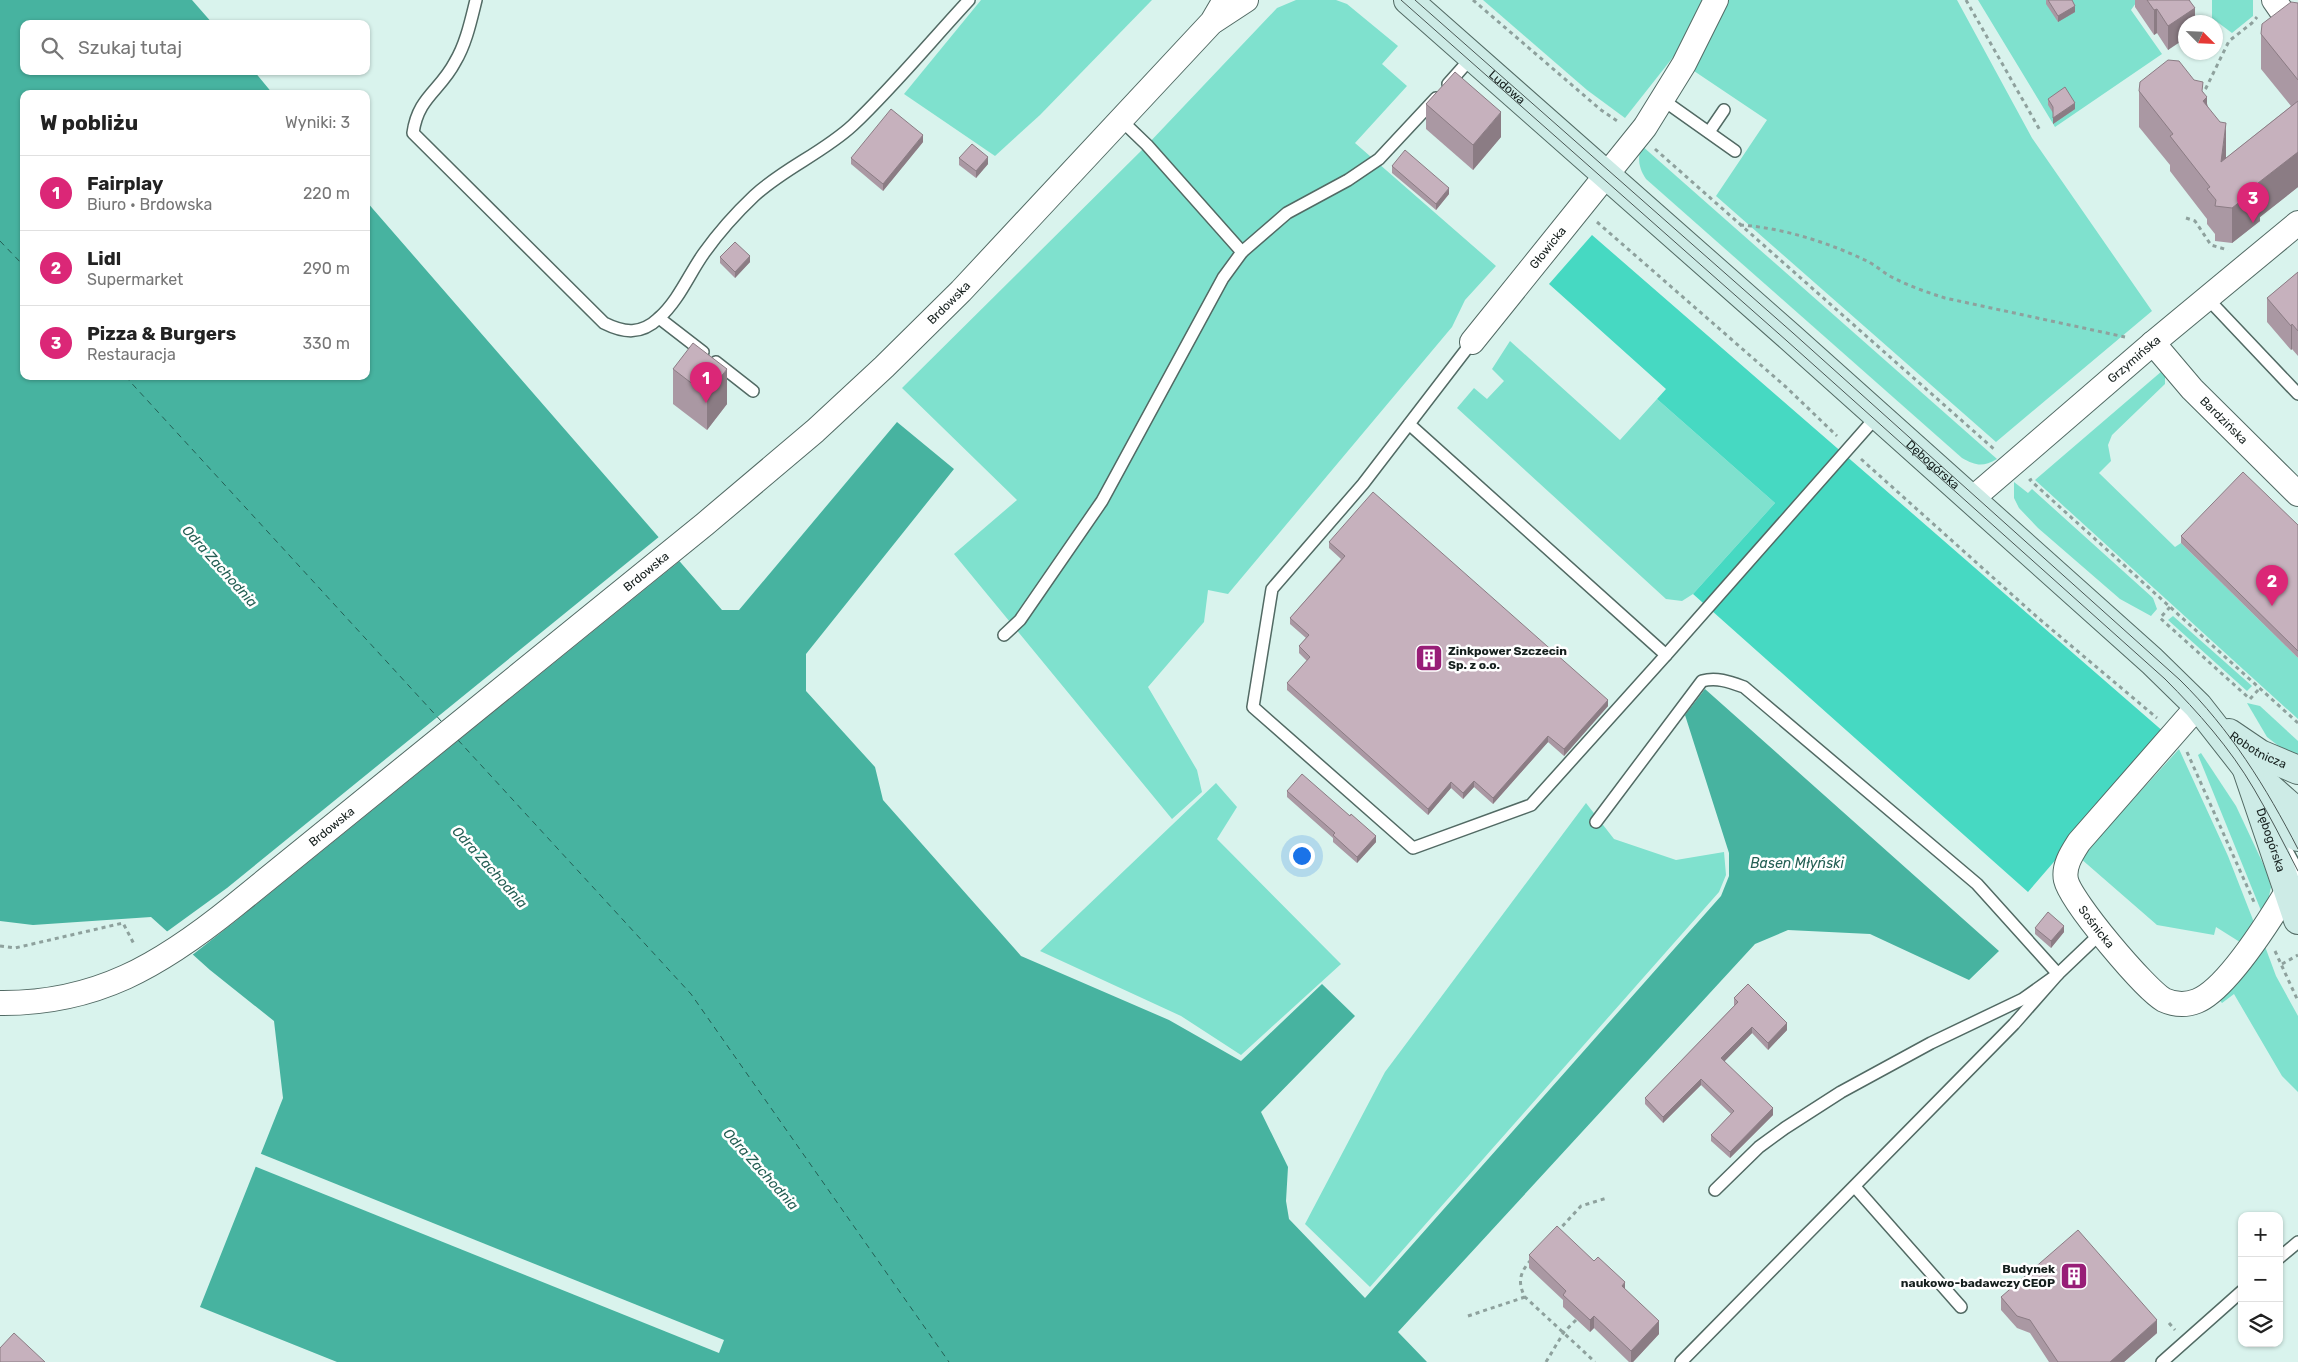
<!DOCTYPE html>
<html lang="pl">
<meta charset="utf-8">
<style>
body{margin:0;font-family:Rubik,sans-serif;background:#f2f2f2;color:#222}
.controls{position:absolute;right:15px;bottom:15px;display:grid;overflow:hidden;border-radius:10px;box-shadow:0 1px 4px #0004}
.controls button{width:45px;height:45px;display:grid;place-items:center;padding:0;border:0;border-bottom:1px solid #e0e0e0;background:#fff;color:#222;font:25px sans-serif}
.compass{position:absolute;left:2178px;top:15px;width:45px;height:45px;border-radius:50%;background:#fff;box-shadow:0 1px 4px #0004;rotate:114deg}
.you{position:absolute;left:1301px;top:855px;width:18px;height:18px;margin:-12px;border:4px solid #fff;border-radius:50%;background:#1a73e8;box-shadow:0 0 0 8px #1a73e833}
.badge{display:grid;place-items:center;width:32px;height:32px;border-radius:50%;background:#db2777;color:#fff;font-size:16px;font-weight:700}
.pin{position:absolute;translate:-50% -41px;filter:drop-shadow(0 1px 2px #0008)}
.pin::after{content:'';position:absolute;top:26px;width:18px;height:15px;background:inherit;clip-path:polygon(0 0,100% 0,50% 100%)}
.list{margin:0;padding:0;list-style:none}
h2{display:flex;justify-content:space-between;align-items:center;height:65px;margin:0;padding:0 20px;font-size:21px}
h2 small{font-size:16px;font-weight:400;color:#767676}
.list li{display:grid;grid-template-columns:32px 1fr auto;gap:15px;align-items:center;box-sizing:border-box;height:75px;padding:0 20px;border-top:1px solid #e0e0e0}
.list b{display:block;font-size:19px;white-space:nowrap}
.list p{margin:0;font-size:16px;white-space:nowrap;color:#767676}
.list em{font-size:16px;font-style:normal;color:#767676}
.icon{flex:none;width:28px;height:28px;fill:none;stroke:currentColor;stroke-width:2;stroke-linecap:round;stroke-linejoin:round}
.map{position:relative;flex:none;width:2298px;height:1362px;overflow:hidden}
.search{position:absolute;background:#fff;box-shadow:0 1px 4px #0004;left:20px;top:20px;width:350px;height:55px;display:flex;align-items:center;gap:12px;box-sizing:border-box;padding:0 18px;border-radius:10px;color:#767676;font-size:19px}
.panel{position:absolute;background:#fff;box-shadow:0 1px 4px #0004;left:20px;top:90px;width:350px;height:290px;border-radius:10px}
.map>svg:first-child{display:block}
.green{fill:#7fe1ce}
.forest{fill:#46d9c2}
.water{fill:#47b3a0}
.pier{fill:#d9f3ed}
.lines{fill:none;stroke-linecap:round;stroke-linejoin:round}
.ferry{stroke:#245f54;stroke-width:1;stroke-dasharray:6 5;stroke-linecap:butt}
.lane-casing{stroke:#526a64;stroke-width:14}
.street-casing{stroke:#526a64;stroke-width:26}
.secondary-casing{stroke:#526a64;stroke-width:30}
.path{stroke:#8ea19d;stroke-width:3;stroke-dasharray:4 4;stroke-linecap:butt}
.lane{stroke:#fff;stroke-width:11}
.street{stroke:#fff;stroke-width:24}
.secondary{stroke:#cdebe6;stroke-width:28}
.tram{stroke:#495754;stroke-width:1}
.wall{fill:#aa98a3}
.shaded-wall{fill:#8b7c84}
.building{fill:#c6b1bd;stroke:#8b7c84}
.labels{text-anchor:middle;stroke-width:5;stroke-linejoin:round;paint-order:stroke}
.street-label{font-size:12px;fill:#151f1d;stroke:#fff}
.poi-label{font-size:12px;font-weight:bold;fill:#151f1d;stroke:#fff;text-anchor:start}
.water-label{font-size:14px;font-style:italic;fill:#245f54;stroke:#fff}
</style>
<div class="map">
<svg width="2298" height="1362" viewBox="0 0 2298 1362">
<rect width="100%" height="100%" fill="#d9f3ed"/>
<g class="green">
<path d="M981,0H1152L1040,115L995,156L904,94Z"/>
<path d="M1296,0H1336L1347,4L1398,46L1382,64L1407,86L1355,143L1496,266L1465,300L1452,327L1228,594L1208,590L1204,622L1148,687L1197,770L1202,792L1172,819L954,554L1017,500L902,388L1147,145L1277,8Z"/>
<path d="M1483,0H1704L1685,42L1625,118L1587,90Z"/>
<path d="M1727,0H1957L2032,138L2152,311L1996,442L1716,196L1767,120L1694,71Z"/>
<path d="M1978,0H2138L2131,10L2162,54L2055,127Z"/>
<path d="M2212,0H2253V16L2232,33L2212,18Z"/>
<path d="M1641,145L1997,459C1983,467 1976,466 1962,458L1646,179C1638,167 1638,159 1641,145Z"/>
<path d="M1510,341L1620,440L1657,399L1775,503L1693,594L1682,601L1666,599L1457,408L1474,388L1487,399L1504,381L1492,369Z"/>
<path d="M2162,371L2165,376V384L2112,435L2108,445L2111,461L2099,473L2175,547L2181,543L2298,658V719L2035,480Z"/>
<path d="M2014,482L2028,493L2032,489L2153,598L2157,609L2151,616L2120,599L2038,528L2019,508L2014,498Z"/>
<path d="M2173,616L2252,686L2247,691L2168,620Z"/>
<path d="M2247,703L2260,706L2298,741V761L2267,737Z"/>
<path d="M2179,749L2228,856L2255,925L2243,944L2216,927L2214,935L2157,925L2080,858Z"/>
<path d="M2201,753L2236,806L2266,870L2271,887L2268,901L2262,913L2198,755Z"/>
<path d="M1216,783L1237,807L1217,839L1341,964L1241,1055L1181,1016L1040,951Z"/>
<path d="M1586,803L1614,839L1676,860L1724,852L1726,875L1719,892L1370,1287L1305,1224L1385,1072Z"/>
<path d="M2263,941L2276,976L2298,1016V1092L2282,1076L2234,994L2222,1003L2216,996Z"/>
</g>
<path class="forest" d="M1592,235L2165,733L2028,892L1693,594L1775,503L1657,399L1666,389L1549,284Z"/>
<path class="water" d="M0,0H192L213,24H24V71H254L273,94H24V376H366V201L722,610H739L897,422L954,469L806,654V691L875,767L883,800L1021,956L1169,1020L1241,1061L1322,984L1355,1016L1261,1112L1288,1167L1286,1201L1289,1219L1365,1298L1721,896L1729,876V853L1685,715L1705,689L1999,951L1969,980L1870,934L1788,930L1755,944L1398,1332L1427,1362H337L200,1307L283,1098L274,1021L210,970L151,917L33,925L0,921Z"/>
<g class="pier">
<path d="M660,536L681,560L237,920L191,956L165,933L227,888Z"/>
<path d="M259,1153L724,1340L719,1353L254,1166Z"/>
</g>
<g class="lines">
<g class="ferry">
<path d="M0,241L24,266"/>
<path d="M125,376L442,722"/>
<path d="M458,740L691,994L949,1362"/>
</g>
<g class="lane-casing">
<g id="lane">
<path d="M476,0C471,20 466,44 455,62C440,91 418,97 413,133L604,323C624,333 641,335 659,318C679,300 689,274 704,253C719,232 736,213 754,196C784,168 823,153 853,125C893,87 931,41 969,0"/>
<path d="M1448,84L1472,57"/>
<path d="M1663,100L1735,151"/>
<path d="M1121,120L1147,145L1242,252"/>
<path d="M1709,132L1724,110"/>
<path d="M2207,298L2298,394"/>
<path d="M659,318L703,352"/>
<path d="M716,362L753,391"/>
<path d="M1409,424L1666,655L1531,805L1413,848L1253,707L1272,589L1363,484L1472,342"/>
<path d="M1004,635L1020,620L1102,501L1223,278L1242,252L1287,213L1348,180L1379,159L1436,98"/>
<path d="M1666,655L1878,415"/>
<path d="M1596,822L1702,681C1717,677 1730,682 1744,687L1977,884L2058,974L2014,1024L1681,1362"/>
<path d="M2286,849L2298,871"/>
<path d="M1855,1187L1961,1307"/>
<path d="M1715,1190L1759,1147L1785,1128L1841,1092L1931,1043L2023,999L2058,974L2101,933"/>
<path d="M2279,1258L2298,1242"/>
<path d="M2162,1362L2242,1291"/>
</g>
</g>
<g class="street-casing">
<g id="street">
<path d="M2274,0L2283,13"/>
<path d="M1214,21L1246,0"/>
<path id="s1" d="M1472,342L1645,127L1684,64L1716,0"/>
<path id="s2" d="M2153,343L2192,389L2298,494"/>
<path id="s3" d="M1972,499L2153,343L2298,223"/>
<path id="s4" d="M2198,706L2079,842C2072,853 2063,866 2066,880C2071,902 2145,989 2164,1000C2175,1005 2187,1005 2197,1001C2227,989 2271,918 2288,890"/>
<path id="s5" d="M0,1003C96,1004 161,965 234,906L705,524L815,431L884,367L961,291L1212,22L1225,0"/>
</g>
</g>
<g class="secondary-casing">
<g id="secondary">
<path id="s6" d="M1408,0L1790,337L2152,661L2198,706L2245,766L2298,813"/>
<path id="s7" d="M2229,733L2260,754L2298,770"/>
<path id="s8" d="M2247,770L2298,920"/>
<path d="M2265,806L2281,827L2298,837"/>
</g>
</g>
<g class="path">
<path d="M1473,0L1601,110L1620,123"/>
<path d="M1966,0L2041,132"/>
<path d="M2200,95L2206,88L2229,41L2252,23L2257,17"/>
<path d="M1655,149L1995,450"/>
<path d="M2186,218L2195,221L2211,245L2228,250"/>
<path d="M1597,222L1786,387L1837,436"/>
<path d="M1740,225C1784,228 1830,243 1869,262C1876,266 1882,271 1888,275C1906,285 1926,292 1945,298L2125,337"/>
<path d="M1861,459L2037,617L2157,718"/>
<path d="M2032,479L2030,480L2298,723"/>
<path d="M2170,607L2160,618L2250,699L2260,688"/>
<path d="M2187,752L2254,902"/>
<path d="M0,946L15,948L123,923L135,946"/>
<path d="M2275,951L2298,1001"/>
<path d="M2282,964L2298,955"/>
<path d="M1557,1232L1581,1206L1607,1198"/>
<path d="M1531,1260C1520,1272 1517,1282 1525,1297L1595,1362"/>
<path d="M1468,1316L1525,1297"/>
<path d="M2169,1323L2175,1330"/>
<path d="M1546,1362L1564,1332L1576,1320"/>
</g>
<use href="#lane" class="lane"/>
<use href="#street" class="street"/>
<use href="#secondary" class="secondary"/>
<g class="tram">
<path d="M1401,0L1787,341L2165,679C2198,712 2230,748 2254,789C2270,816 2284,844 2298,871"/>
<path d="M1415,0L1793,333L2180,680C2230,729 2266,787 2298,849"/>
</g>
</g>
<g class="wall">
<path d="M2046,0H2072L2075,12L2058,22L2046,4Z"/>
<path d="M2135,0H2190L2195,22L2168,50L2157,33L2154,35L2135,7Z"/>
<path d="M2298,3V187L2260,217V221L2232,243L2215,241V234L2207,224V219L2170,171V165L2139,127V91L2203,92L2226,158L2291,106L2261,69V34Z"/>
<path d="M2048,99L2075,109L2053,124V113L2048,105Z"/>
<path d="M1426,104L1501,137L1473,170L1426,129Z"/>
<path d="M923,142L883,191L851,164V158Z"/>
<path d="M959,158L988,164L976,178L959,165Z"/>
<path d="M1392,166L1449,194L1436,210L1392,173Z"/>
<path d="M720,257L750,262L735,278L720,263Z"/>
<path d="M2298,272V356L2292,349L2291,350L2267,322V298Z"/>
<path d="M673,369L727,404L707,430L673,404Z"/>
<path d="M2298,525V658L2181,543V536Z"/>
<path d="M1329,542L1608,706L1564,756L1548,742L1493,804L1474,787L1463,799L1451,788L1428,815L1287,690V683L1307,661L1299,653V646L1306,638L1290,624V618L1341,559L1329,548Z"/>
<path d="M1287,791L1350,816L1376,842L1357,863L1333,842V838L1287,797Z"/>
<path d="M2035,928L2064,932L2051,948L2035,934Z"/>
<path d="M1734,998L1787,1030L1768,1050L1752,1033L1724,1061L1773,1115L1730,1158L1711,1141V1135L1731,1114L1701,1085L1663,1123L1645,1104V1098L1734,1006Z"/>
<path d="M1529,1255L1594,1261L1625,1289L1659,1334L1633,1362H1629L1594,1328L1590,1332L1563,1307V1300L1529,1268Z"/>
<path d="M2001,1297L2157,1333L2124,1362H2049L2030,1333L2017,1328L2001,1310Z"/>
</g>
<g class="shaded-wall">
<path d="M2075,6V12L2058,22V16Z"/>
<path d="M2195,8V22H2186V38L2168,50V26Z"/>
<path d="M2157,9V33L2154,35V10Z"/>
<path d="M2207,97V133L2203,101Z"/>
<path d="M2075,103V109L2053,124V118Z"/>
<path d="M1501,112V137L1473,170V145Z"/>
<path d="M2226,123V158L2221,162Z"/>
<path d="M923,135V142L883,191V184Z"/>
<path d="M2298,152V187L2260,217V221L2232,243V208L2258,183Z"/>
<path d="M988,157V164L976,178V171Z"/>
<path d="M1449,188V194L1436,210V204Z"/>
<path d="M750,256V262L735,278V272Z"/>
<path d="M2292,324V349L2291,350V326Z"/>
<path d="M727,369V404L707,430V395Z"/>
<path d="M1608,700V706L1564,756V749Z"/>
<path d="M1548,736V742L1493,804V798Z"/>
<path d="M1474,781V787L1463,799V793Z"/>
<path d="M1451,782V788L1428,815V809Z"/>
<path d="M1376,836V842L1357,863V857Z"/>
<path d="M2064,926V932L2051,948V941Z"/>
<path d="M1787,1023V1030L1768,1050V1043Z"/>
<path d="M1752,1027V1033L1721,1065V1058Z"/>
<path d="M1701,1079V1085L1663,1123V1117Z"/>
<path d="M1773,1108V1115L1730,1158V1152Z"/>
<path d="M1625,1282V1294L1622,1286Z"/>
<path d="M1594,1316V1328L1590,1332V1320Z"/>
<path d="M2157,1320V1333L2124,1362H2110Z"/>
<path d="M1659,1321V1334L1633,1362H1631V1351Z"/>
</g>
<g class="building">
<path d="M2048,0H2072L2075,6L2058,16Z"/>
<path d="M2147,0H2189L2195,8L2168,26L2157,9L2154,10Z"/>
<path d="M2291,2L2298,3V80L2261,34L2262,24Z"/>
<path d="M2168,60L2179,61L2194,80L2203,82L2202,91L2207,97L2203,101L2220,122L2226,123L2221,162L2298,101V152L2258,183L2260,186L2232,208L2215,206L2216,200L2207,189L2210,187L2170,136L2173,134L2139,91L2140,82Z"/>
<path d="M1455,72L1501,112L1473,145L1426,104Z"/>
<path d="M2065,87L2075,103L2053,118V107L2048,99Z"/>
<path d="M891,109L923,135L883,184L851,158Z"/>
<path d="M972,144L988,157L976,171L959,158Z"/>
<path d="M1405,150L1449,188L1436,204L1392,166Z"/>
<path d="M735,242L750,256L735,272L720,257Z"/>
<path d="M2298,272V331L2292,324L2291,326L2267,298Z"/>
<path d="M693,343L727,369L707,395L673,369Z"/>
<path d="M2243,472L2298,525V651L2181,536Z"/>
<path d="M1373,492L1608,700L1564,749L1548,736L1493,798L1474,781L1463,793L1451,782L1428,809L1287,683L1310,657L1299,646L1309,635L1290,618L1345,556L1329,542Z"/>
<path d="M1302,774L1350,816L1351,814L1376,836L1357,857L1333,835L1335,833L1287,791Z"/>
<path d="M2048,912L2064,926L2051,941L2035,928Z"/>
<path d="M1748,984L1787,1023L1768,1043L1752,1027L1721,1058L1773,1108L1730,1152L1711,1135L1734,1111L1701,1079L1663,1117L1645,1098L1738,1002L1734,998Z"/>
<path d="M1557,1226L1594,1261L1598,1257L1625,1282L1622,1286L1659,1321L1631,1351L1594,1316L1590,1320L1563,1295L1566,1291L1529,1255Z"/>
<path d="M2078,1230L2157,1320L2110,1362H2058L2030,1320L2017,1316L2001,1297Z"/>
<path d="M14,1333L45,1362H0V1348Z"/>
</g>
<defs>
<g id="building-square" transform="scale(1.4375)"><rect x="-9" y="-9" width="18" height="18" rx="4" fill="#981e77" stroke="#fff"/><path d="M-4-6H4V6H1V3H-1V6H-4ZM-2.5-4.3h1.7v1.8h-1.7ZM.8-4.3h1.7v1.8H.8ZM-2.5-1h1.7V.8h-1.7ZM.8-1h1.7V.8H.8Z" fill="#fff"/></g>
</defs>
<g fill-rule="evenodd">
<use href="#building-square" x="1429" y="658"/>
<use href="#building-square" x="2074" y="1276"/>
</g>
<g class="labels">
<g class="street-label">
<text dy="4" stroke="none"><textPath href="#s6" startOffset="132">Ludowa</textPath></text>
<text dy="4" stroke="none"><textPath href="#s1" startOffset="121">Głowicka</textPath></text>
<text dy="4" stroke="none"><textPath href="#s5" startOffset="1195">Brdowska</textPath></text>
<text dy="4" stroke="none"><textPath href="#s3" startOffset="214">Grzymińska</textPath></text>
<text dy="4" stroke="none"><textPath href="#s2" startOffset="105">Bardzińska</textPath></text>
<text dy="4" stroke="none"><textPath href="#s6" startOffset="701">Dębogórska</textPath></text>
<text dy="4" stroke="none"><textPath href="#s5" startOffset="790">Brdowska</textPath></text>
<text dy="4" stroke="none"><textPath href="#s7" startOffset="34">Robotnicza</textPath></text>
<text dy="4" stroke="none"><textPath href="#s5" startOffset="385">Brdowska</textPath></text>
<text dy="4" stroke="none"><textPath href="#s8" startOffset="74">Dębogórska</textPath></text>
<text dy="4" stroke="none"><textPath href="#s4" startOffset="278">Sośnicka</textPath></text>
</g>
<g class="poi-label">
<text x="1448" y="655">Zinkpower Szczecin<tspan x="1448" dy="14">Sp. z o.o.</tspan></text>
<text x="2055" y="1273" text-anchor="end">Budynek<tspan x="2055" dy="14">naukowo-badawczy CEOP</tspan></text>
</g>
<g class="water-label">
<text transform="translate(220 566) rotate(48)" y="5">Odra Zachodnia</text>
<text x="1797" y="868">Basen Młyński</text>
<text transform="translate(490 867) rotate(48)" y="5">Odra Zachodnia</text>
<text transform="translate(761 1169) rotate(48)" y="5">Odra Zachodnia</text>
</g>
</g>
</svg>
<div class="controls">
<button>+</button>
<button>−</button>
<button><svg class="icon" aria-label="layers" viewBox="0 0 24 24"><path d="M12 4l9 5-9 5-9-5zM3 14l9 5 9-5"/></svg></button>
</div>
<svg class="compass" viewBox="-18 -18 36 36"><path d="M0-13l5 13h-10z" fill="#e53935"/><path d="M0 13l5-13h-10z" fill="#767676"/></svg>
<div class="you"></div>
<div class="pin badge" style="left:706px;top:403px">1</div>
<div class="pin badge" style="left:2272px;top:606px">2</div>
<div class="pin badge" style="left:2253px;top:223px">3</div>
<div class="search"><svg class="icon" aria-label="search" viewBox="0 0 24 24"><circle cx="10" cy="10" r="6"/><path d="M15 15l6 6"/></svg>Szukaj tutaj</div>
<section class="panel">
<h2>W pobliżu<small>Wyniki: 3</small></h2>
<ul class="list">
<li><span class="badge">1</span><div><b>Fairplay</b><p>Biuro · Brdowska</p></div><em>220 m</em></li>
<li><span class="badge">2</span><div><b>Lidl</b><p>Supermarket</p></div><em>290 m</em></li>
<li><span class="badge">3</span><div><b>Pizza &amp; Burgers</b><p>Restauracja</p></div><em>330 m</em></li>
</ul>
</section>
</div>
